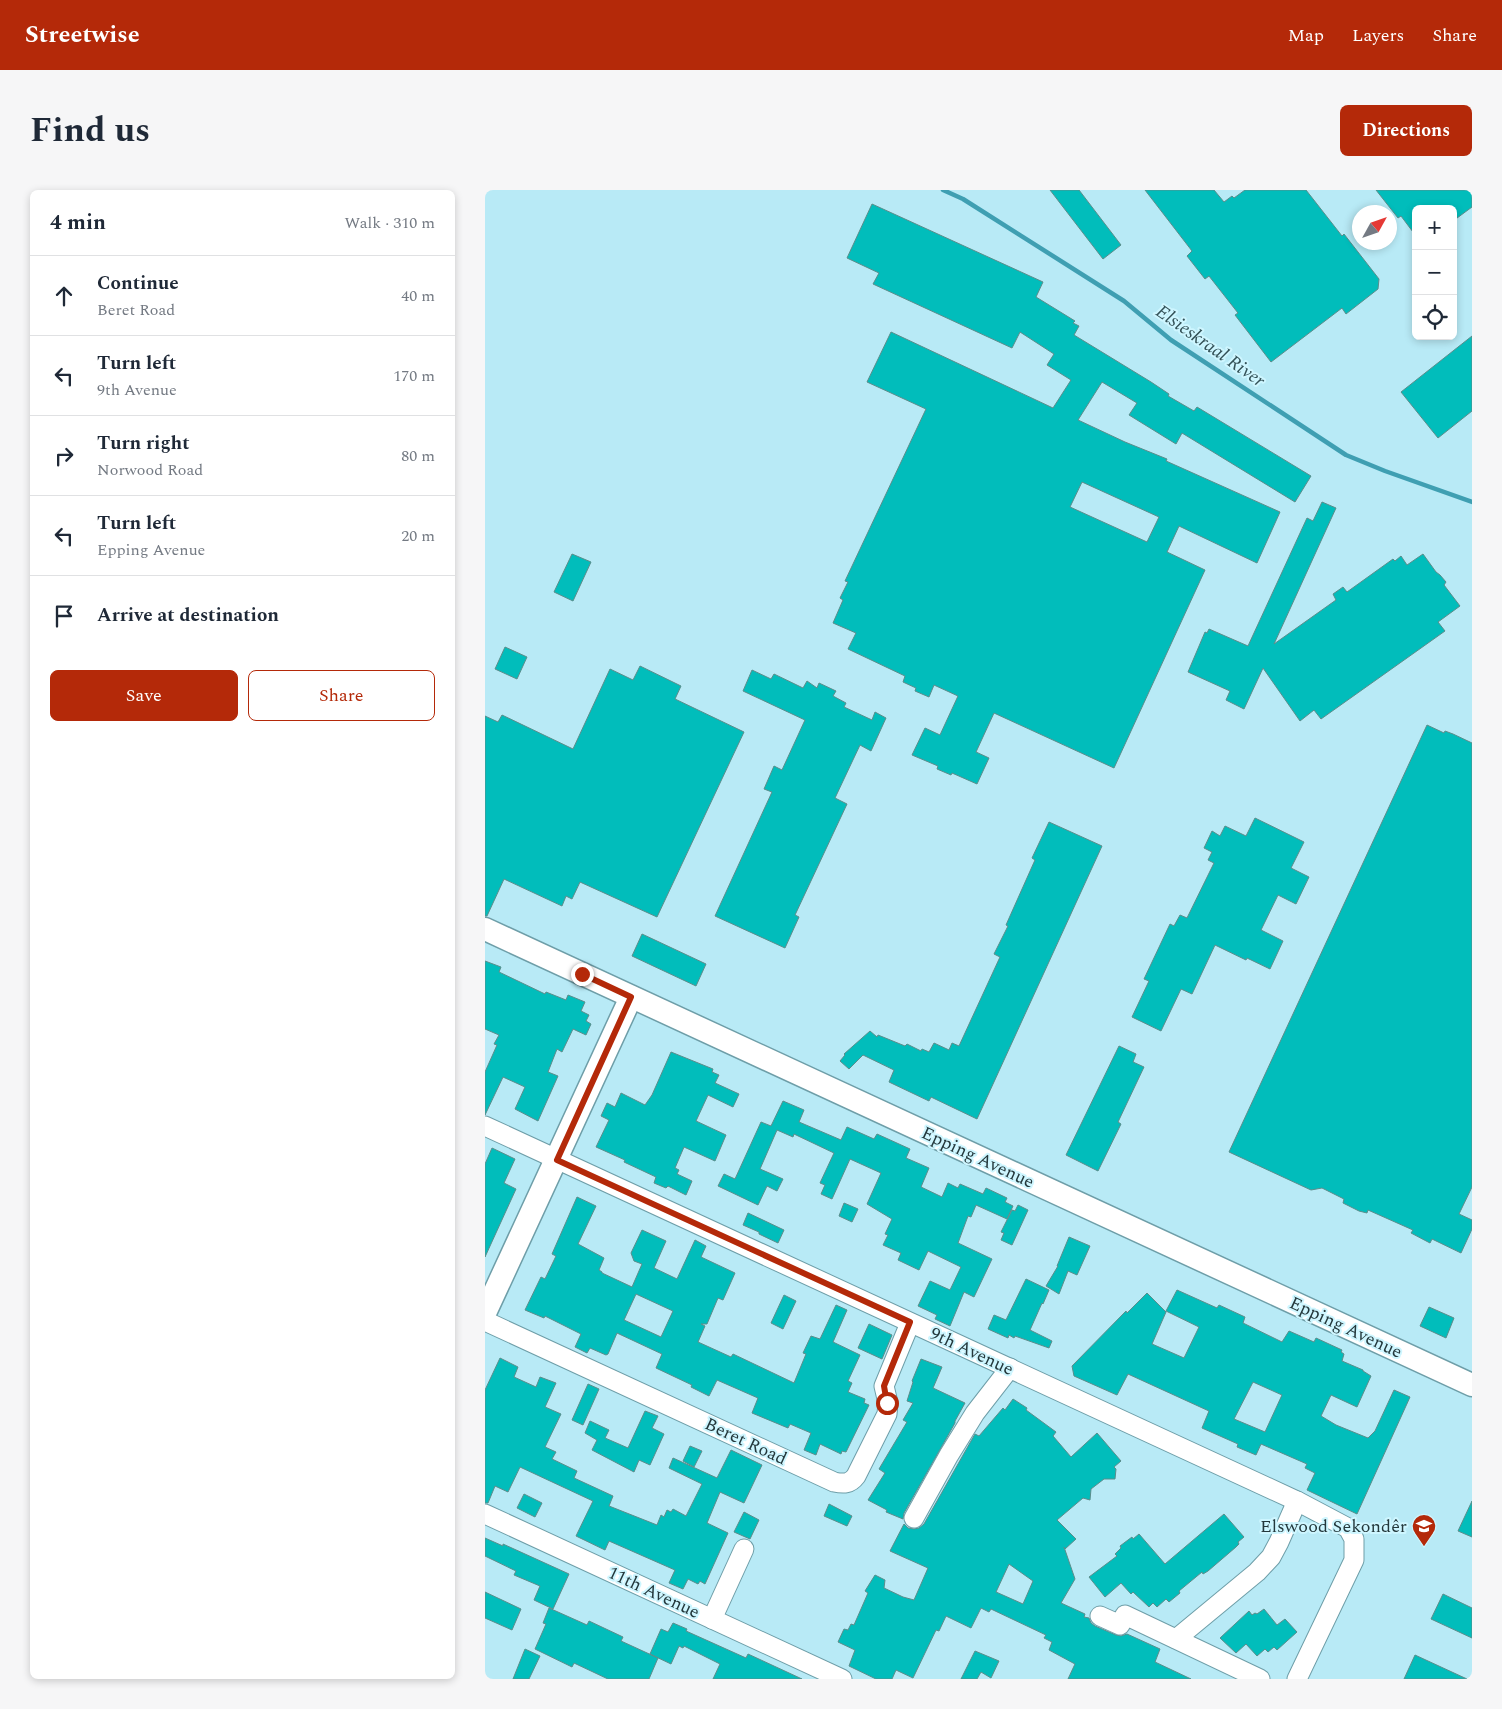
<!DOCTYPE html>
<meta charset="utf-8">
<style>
body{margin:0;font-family:Spectral,serif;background:#f6f6f7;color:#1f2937}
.controls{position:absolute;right:15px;top:15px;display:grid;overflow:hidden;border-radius:8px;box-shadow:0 2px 8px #0003}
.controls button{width:45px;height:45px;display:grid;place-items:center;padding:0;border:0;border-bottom:1px solid #e0e1e3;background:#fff;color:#1f2937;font:25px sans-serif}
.compass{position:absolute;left:867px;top:15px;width:45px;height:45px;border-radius:50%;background:#fff;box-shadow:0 2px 8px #0003;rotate:50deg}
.stop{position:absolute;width:15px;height:15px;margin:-11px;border:4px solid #b42909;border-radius:50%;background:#fff}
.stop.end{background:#b42909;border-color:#fff;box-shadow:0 1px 5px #0008}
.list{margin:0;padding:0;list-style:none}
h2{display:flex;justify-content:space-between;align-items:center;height:65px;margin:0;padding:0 20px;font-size:21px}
h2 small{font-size:16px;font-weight:400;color:#747a83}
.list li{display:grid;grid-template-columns:32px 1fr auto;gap:15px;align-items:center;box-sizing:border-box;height:80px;padding:0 20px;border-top:1px solid #e0e1e3}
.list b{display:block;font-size:19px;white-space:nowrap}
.list p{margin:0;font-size:16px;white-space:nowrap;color:#747a83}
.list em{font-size:16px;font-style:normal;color:#747a83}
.actions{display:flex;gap:10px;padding:15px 20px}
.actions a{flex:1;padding:11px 0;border:1px solid #b42909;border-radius:8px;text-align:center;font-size:18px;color:#b42909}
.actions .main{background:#b42909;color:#fff}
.icon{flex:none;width:28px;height:28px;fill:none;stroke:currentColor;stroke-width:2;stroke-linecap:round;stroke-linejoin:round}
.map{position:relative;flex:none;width:987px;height:1489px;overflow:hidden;border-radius:8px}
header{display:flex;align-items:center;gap:30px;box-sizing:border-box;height:70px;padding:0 25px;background:#b42909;color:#fff}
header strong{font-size:24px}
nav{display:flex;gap:28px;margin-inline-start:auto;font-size:18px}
.intro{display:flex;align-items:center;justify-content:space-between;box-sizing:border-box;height:120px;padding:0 30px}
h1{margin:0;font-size:35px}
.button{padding:12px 22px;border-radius:8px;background:#b42909;color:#fff;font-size:18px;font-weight:700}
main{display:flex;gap:30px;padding:0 30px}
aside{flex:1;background:#fff;border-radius:8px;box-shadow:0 2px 8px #0003}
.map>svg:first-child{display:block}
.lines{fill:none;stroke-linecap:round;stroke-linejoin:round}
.stream{stroke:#3f9fb2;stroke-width:4.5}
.building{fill:#01bdbb;stroke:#5b8d8b;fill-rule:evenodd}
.minor-casing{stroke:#6e9ea8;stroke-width:21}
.tertiary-casing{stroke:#6e9ea8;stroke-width:25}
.minor{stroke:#fff;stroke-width:19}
.tertiary{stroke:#fff;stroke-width:22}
.route{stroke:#b42909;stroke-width:6}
.labels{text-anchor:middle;stroke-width:4;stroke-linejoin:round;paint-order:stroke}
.street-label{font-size:18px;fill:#24383c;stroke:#cef6ff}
.poi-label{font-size:18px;fill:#24383c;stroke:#cef6ff;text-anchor:end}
.water-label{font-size:19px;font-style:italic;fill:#335157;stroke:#cef6ff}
</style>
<header>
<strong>Streetwise</strong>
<nav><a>Map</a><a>Layers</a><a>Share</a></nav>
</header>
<div class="intro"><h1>Find us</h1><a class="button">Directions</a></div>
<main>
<aside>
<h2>4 min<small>Walk · 310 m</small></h2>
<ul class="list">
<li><svg class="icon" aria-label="ahead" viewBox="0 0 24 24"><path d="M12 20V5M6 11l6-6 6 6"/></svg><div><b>Continue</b><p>Beret Road</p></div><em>40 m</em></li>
<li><svg class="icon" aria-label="left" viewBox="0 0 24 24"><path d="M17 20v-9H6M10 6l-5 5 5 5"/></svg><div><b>Turn left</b><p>9th Avenue</p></div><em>170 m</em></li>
<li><svg class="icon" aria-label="right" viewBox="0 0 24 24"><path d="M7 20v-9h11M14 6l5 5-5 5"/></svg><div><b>Turn right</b><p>Norwood Road</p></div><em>80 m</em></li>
<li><svg class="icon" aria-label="left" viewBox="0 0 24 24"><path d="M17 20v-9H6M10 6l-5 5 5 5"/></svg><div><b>Turn left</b><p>Epping Avenue</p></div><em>20 m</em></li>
<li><svg class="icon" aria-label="arrive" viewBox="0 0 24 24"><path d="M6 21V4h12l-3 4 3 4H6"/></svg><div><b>Arrive at destination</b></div></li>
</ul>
<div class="actions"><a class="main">Save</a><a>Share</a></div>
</aside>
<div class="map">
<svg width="987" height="1489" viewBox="0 0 987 1489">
<rect width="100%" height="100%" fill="#b8eaf6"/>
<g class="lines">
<path class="stream" d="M458,0L478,9L639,111L686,150L861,265L900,281L987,312"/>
</g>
<g class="building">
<path d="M565,0H594L636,55L618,69Z"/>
<path d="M660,0H729L739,12L747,6L749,8L760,0H821L857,46L859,44L894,89L893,99L861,124L857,118L786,172L750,125L753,123L724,86L720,89L702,66L707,61Z"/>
<path d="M891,0H987V17L968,31V19H931V46L916,26L913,28Z"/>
<path d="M387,14L558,92L551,107L590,131L588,133L594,136L589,145L666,192L684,204L683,206L709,221L712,217L826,286L810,312L697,243L691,254L644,225L652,213L617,192L593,230L640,252L682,269L681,271L795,322L772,373L694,336L682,362L720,380L629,578L509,523L491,562L504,568L492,594L467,583L466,585L452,579L453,576L427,565L440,538L455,545L473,506L449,495L444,507L430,501L431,498L418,492L420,486L363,459L371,443L348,433L358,410L355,408L363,392L360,391L441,219L382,192L406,142L568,218L586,190L562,175L569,164L535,142L527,158L388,94L394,83L362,68ZM597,292L674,327L662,352L585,317Z"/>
<path d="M987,146V221L953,248L916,202Z"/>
<path d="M837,312L851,318L789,454L851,410L848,404L858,397L862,402L908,369L910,371L916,366L922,375L938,364L951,382L955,385L961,392L959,395L975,416L953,432L960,441L836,529L829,520L815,531L778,478L759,519L741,510L745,501L703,482L720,442L722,443L724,439L763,456L822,328L828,331Z"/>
<path d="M87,364L106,372L88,411L69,402Z"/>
<path d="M20,457L42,467L32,489L10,479Z"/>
<path d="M155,476L196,496L190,509L259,542L172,727L95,692L87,709L81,706L77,716L19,689L2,726H0V526L13,532L17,525L88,559L125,479L148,490Z"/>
<path d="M267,480L286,489L289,484L318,498L322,491L332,498L334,493L351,501L348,506L361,513L359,517L387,530L390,522L401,528L386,561L375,555L350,608L362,614L310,725L314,727L300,758L230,726L287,602L279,599L289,576L297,580L320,530L258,501Z"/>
<path d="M942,535L959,543L960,541L968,544L987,553V997L974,1024L987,1030V1039L976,1063L947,1049L945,1053L926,1043L928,1040L883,1020L882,1023L874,1021L858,1013L859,1009L837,998L826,1000L744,962Z"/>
<path d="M770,628L819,652L806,678L824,687L811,714L793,705L776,740L798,751L785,779L762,768L761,770L730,755L707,804L696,799L676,841L647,827L664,791L659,789L685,734L689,736L695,725L702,728L729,673L723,670L727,662L719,658L727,641L735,646L740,636L761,646Z"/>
<path d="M564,632L617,656L492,929L446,907L444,911L404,892L409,880L378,865L364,879L355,871L360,865L359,864L385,841L392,847L393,845L420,856L422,854L436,861L437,859L444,862L449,853L464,860L467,853L474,856L515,767L509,764L523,736L521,735L550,670L547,668Z"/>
<path d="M157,744L221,774L211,796L147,766Z"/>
<path d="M0,771L16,777L14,782L60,804L61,802L81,810L83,805L100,812L96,821L104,825L101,831L106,834L101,845L88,839L77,862L72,859L63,882L73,886L53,931L30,919L40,897L18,887L0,925V882L12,855L9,854L14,845L0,839Z"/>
<path d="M634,856L651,864L648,872L659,877L633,932L636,934L613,981L581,965Z"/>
<path d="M186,862L228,879L227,882L234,885L230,893L254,904L248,917L223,905L211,931L241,945L230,971L199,957L190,978L194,980L192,984L207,991L201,1005L183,996L181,998L169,993L171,987L139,972L140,970L111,957L124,930L116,926L122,913L130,917L136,903L160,915L167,905Z"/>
<path d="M298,911L319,920L314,932L356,950L362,937L389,949L392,944L425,959L421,968L444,978L436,997L457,1007L463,993L473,998L475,994L498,1004L501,998L522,1008L520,1012L528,1016L522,1029L491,1015L486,1027L483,1026L473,1053L507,1069L489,1107L479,1102L465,1136L450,1129L452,1125L433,1116L445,1091L465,1100L476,1077L443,1061L434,1080L413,1070L416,1063L398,1055L403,1045L400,1044L407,1029L382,1014L396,983L365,969L347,1009L336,1004L340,995L335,993L349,963L309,944L308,947L292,940L275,979L298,989L292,1001L282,996L273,1015L233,996L239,984L250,989L276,932L286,936Z"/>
<path d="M7,958L30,969L19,993L31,999L0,1067V974Z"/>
<path d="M92,1007L111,1016L93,1054L119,1068L114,1080L117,1082V1083L147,1097L157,1074L149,1071L146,1063L157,1040L181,1051L169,1078L192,1089L210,1050L221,1056L216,1067L250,1083L238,1110L233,1108L222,1134H216L220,1136L213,1152L246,1167L248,1164L309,1193L321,1164L318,1163L326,1146L335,1149L351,1115L362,1120L348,1152L375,1165L363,1191L367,1193L363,1202L380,1209L379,1213L384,1215L361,1262L357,1261L356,1264L335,1254L331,1265L319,1260L326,1243L305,1234L303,1238L267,1223L273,1208L232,1190L224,1206L206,1197L207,1195L171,1178L177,1164L132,1143L123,1164L121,1165L105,1158L102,1163L90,1157L96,1144L60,1126L59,1128L40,1120L56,1087L60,1089L71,1066L67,1064ZM151,1104L188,1121L176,1147L139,1130Z"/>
<path d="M359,1013L373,1019L367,1032L354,1026Z"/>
<path d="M533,1015L543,1020L527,1055L516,1050L519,1043L516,1042L527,1020L530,1021Z"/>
<path d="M263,1023L299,1040L293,1053L274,1044V1042L258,1035Z"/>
<path d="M584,1047L605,1056L592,1085L583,1081L574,1104L561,1096L573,1076H572Z"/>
<path d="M541,1089L564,1100L558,1114L557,1113L545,1140L567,1151L564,1158L530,1146L529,1148L524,1145L523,1148L503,1139L509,1125L521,1130Z"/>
<path d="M692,1100L732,1118L734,1115L760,1127L758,1133L797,1152L804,1141L829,1152L831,1148L857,1160L856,1162L859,1164L857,1171L878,1180V1181L886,1186L872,1217L846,1205L836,1226L851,1235L883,1248L890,1241L909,1200L925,1207L872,1324L822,1300L830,1283L820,1278L822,1274L776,1254L771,1265L752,1257L753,1254L717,1238L724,1221L643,1184L632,1205L589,1186L587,1176L641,1121L642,1123L662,1103L681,1122L667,1154L699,1168L714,1137L681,1121ZM768,1192L797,1205L780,1242L749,1229Z"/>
<path d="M299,1105L311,1111L298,1139L286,1133Z"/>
<path d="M944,1117L969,1128L961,1148L935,1136Z"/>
<path d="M384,1134L407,1145L397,1169L373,1158Z"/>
<path d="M15,1168L33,1177L29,1187L51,1197L55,1187L71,1193L60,1217L76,1224L60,1257L71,1262L67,1269L92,1281L89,1288L128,1306L124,1316L172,1335L176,1325L179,1327L182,1320L186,1322L188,1319L201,1326L217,1294L184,1278L188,1268L232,1288L246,1260L277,1275L259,1313L235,1302L222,1333L243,1343L220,1394L215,1391L213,1394L203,1389L198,1399L184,1393L190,1380L124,1351L120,1360L91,1346L108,1311L35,1277L23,1302L10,1296L3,1313H0V1200Z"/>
<path d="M436,1169L457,1177L448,1198L480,1213L470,1231V1233L419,1323L418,1329L401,1322L402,1320L383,1310L400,1283L394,1279L422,1232L418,1230L428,1213L422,1211L428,1192L427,1191Z"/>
<path d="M103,1194L114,1199L98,1235L87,1230Z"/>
<path d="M528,1209L542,1218L541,1220L571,1242L568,1246L586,1267L612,1243L636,1271L629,1277L631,1279L630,1289H619L606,1299L605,1310L598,1308L572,1330L591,1349L580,1359L579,1357L590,1389L576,1413L600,1424L599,1427L604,1428L606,1433L610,1436L631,1445L636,1446L642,1444L675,1459L670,1472L706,1489H583L590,1474L564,1460L567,1452L559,1448L561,1445L506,1419L504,1422L496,1418L486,1438L461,1426L454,1441L451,1440L428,1488L411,1480L407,1489H391L364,1476L370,1460L353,1452L359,1439L363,1440L366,1434L369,1435L383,1403L380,1401L390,1385L400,1390L399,1398L418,1407L429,1410L443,1378L405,1361L419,1334L423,1338L429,1339L434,1338L439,1334L490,1244L494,1246L518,1218L520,1220ZM524,1374L548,1391L538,1414L511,1402Z"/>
<path d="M160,1221L173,1226L167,1238L179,1244L165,1275L154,1270L149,1282L107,1260L112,1250L100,1243L105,1231L124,1240L120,1248L143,1258Z"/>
<path d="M205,1256L217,1261L209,1277L198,1271Z"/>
<path d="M39,1304L57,1313L50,1327L32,1318Z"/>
<path d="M987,1311V1347L973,1341Z"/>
<path d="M344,1314L367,1326L362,1336L339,1326Z"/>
<path d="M259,1322L274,1330L265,1349L249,1342Z"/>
<path d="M739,1324L759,1347L753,1352L754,1354L751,1357L723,1381L718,1384L717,1382L694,1401L695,1403L684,1412L681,1409L672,1417L668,1413L664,1417L648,1402L646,1404L636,1393L620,1407L604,1387L632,1366L630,1364L636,1358L635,1356L647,1347L648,1349L654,1344L680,1374Z"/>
<path d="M0,1348L18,1356V1354L84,1384L68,1419L49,1410L55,1396L29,1385L31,1381L0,1366Z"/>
<path d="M0,1402L36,1419L27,1440L0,1428Z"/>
<path d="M958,1404L987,1418V1448L946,1429Z"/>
<path d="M64,1418L102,1435L104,1431L138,1447L136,1451L173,1468L164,1489H123L89,1473L87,1477L50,1459L61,1434L58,1433Z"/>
<path d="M779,1419L792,1435L800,1429L812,1442L792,1460L789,1457L783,1462L780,1459L772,1466L761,1454L751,1463L735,1448L764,1421L767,1425L770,1423L772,1424Z"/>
<path d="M188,1433L202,1439L201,1441L261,1468L263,1464L317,1489H228L235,1474L199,1456L198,1458L194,1456L186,1474L165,1464L176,1439L183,1442Z"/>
<path d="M40,1459L55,1466L44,1489H28Z"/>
<path d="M490,1461L514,1471L506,1488L496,1482L492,1489H476Z"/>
<path d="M930,1465L982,1489H919Z"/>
</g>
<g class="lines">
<g class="minor-casing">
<g id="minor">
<path d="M0,936L812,1311L863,1338L869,1349V1370L812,1489"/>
<path d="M0,1131L349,1292C359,1294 365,1294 371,1286L402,1224L403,1213L399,1196L425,1133"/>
<path d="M0,1324L357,1489"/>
<path d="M429,1328L464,1265L490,1223L525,1178"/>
<path d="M615,1426L635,1435L640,1425L775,1489"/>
<path d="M227,1429L259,1359"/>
<path d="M691,1449L772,1382L786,1367L794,1352L812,1311"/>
</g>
</g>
<g class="tertiary-casing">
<g id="tertiary">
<path d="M0,739L987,1195"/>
<path d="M0,1123L146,807"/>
</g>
</g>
<use href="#minor" class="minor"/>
<use href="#tertiary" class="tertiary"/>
</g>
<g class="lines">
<path class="route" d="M97,784L146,807L72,970L425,1132L399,1196L402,1213"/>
</g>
<defs>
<g id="school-pin" transform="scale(1.25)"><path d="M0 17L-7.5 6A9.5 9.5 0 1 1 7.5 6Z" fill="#b42909" stroke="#cef6ff"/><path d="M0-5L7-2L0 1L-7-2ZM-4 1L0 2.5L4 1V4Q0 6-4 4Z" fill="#fff"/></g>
</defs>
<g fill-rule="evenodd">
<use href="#school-pin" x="939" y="1336"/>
</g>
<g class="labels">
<g class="street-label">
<text transform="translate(493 967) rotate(25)" y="6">Epping Avenue</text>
<text transform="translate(861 1137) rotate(25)" y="6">Epping Avenue</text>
<text transform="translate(487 1161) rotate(25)" y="6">9th Avenue</text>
<text transform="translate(261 1251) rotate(25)" y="6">Beret Road</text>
<text transform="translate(169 1402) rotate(25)" y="6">11th Avenue</text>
</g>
<g class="poi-label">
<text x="922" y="1342">Elswood Sekondêr</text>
</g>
<g class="water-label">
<text transform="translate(726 155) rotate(35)" y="7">Elsieskraal River</text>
</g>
</g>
</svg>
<div class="controls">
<button>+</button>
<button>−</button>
<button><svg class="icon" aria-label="locate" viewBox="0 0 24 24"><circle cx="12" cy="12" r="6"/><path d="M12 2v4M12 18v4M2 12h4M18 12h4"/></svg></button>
</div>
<svg class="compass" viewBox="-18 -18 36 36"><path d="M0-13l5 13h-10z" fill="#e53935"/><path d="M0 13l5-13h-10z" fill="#747a83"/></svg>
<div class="stop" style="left:402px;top:1213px"></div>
<div class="stop end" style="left:97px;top:784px"></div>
</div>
</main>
